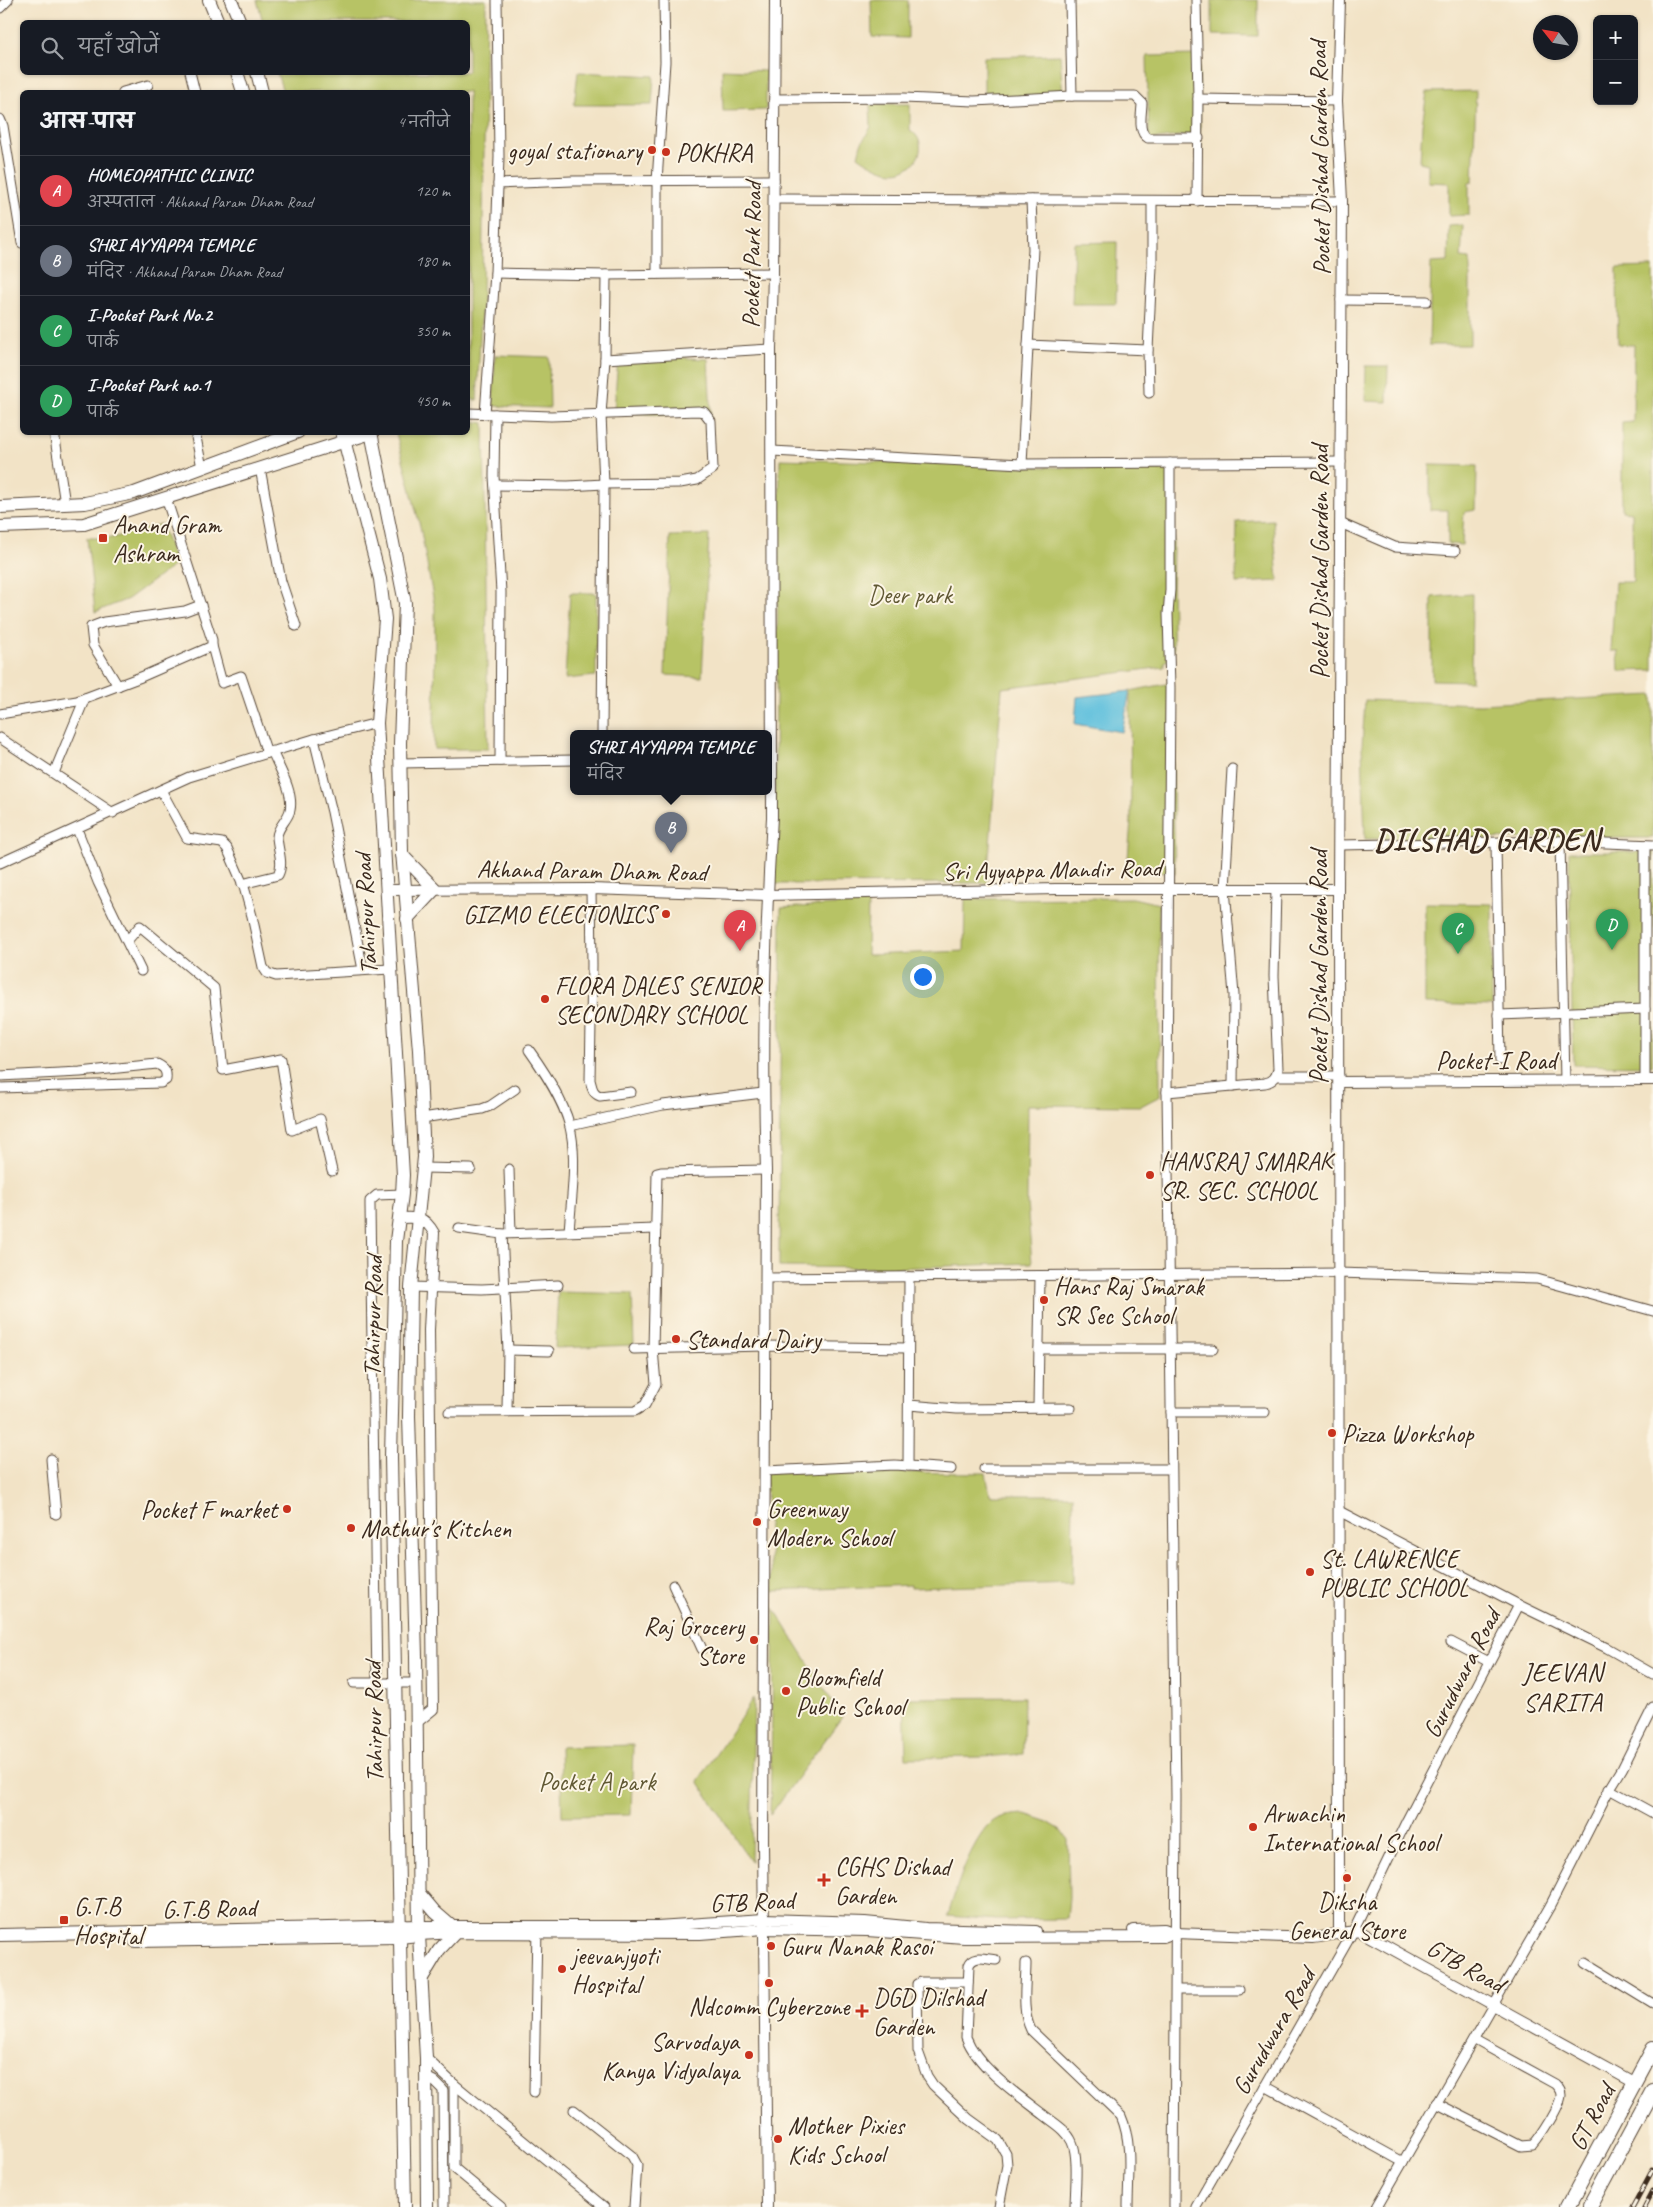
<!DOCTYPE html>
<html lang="hi">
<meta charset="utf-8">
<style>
body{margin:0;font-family:Caveat,"Playpen Sans Deva",sans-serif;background:#20242c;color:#f1f3f6}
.controls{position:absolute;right:15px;top:15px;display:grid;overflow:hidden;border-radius:8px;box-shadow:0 1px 4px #0004}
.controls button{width:45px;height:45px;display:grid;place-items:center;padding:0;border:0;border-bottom:1px solid #363941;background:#171b24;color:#f1f3f6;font:25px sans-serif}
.compass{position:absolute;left:1533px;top:15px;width:45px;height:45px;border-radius:50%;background:#171b24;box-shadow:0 1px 4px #0004;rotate:301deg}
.you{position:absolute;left:922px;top:976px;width:18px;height:18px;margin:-12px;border:4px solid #fff;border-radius:50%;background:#1a73e8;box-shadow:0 0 0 8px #1a73e833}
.badge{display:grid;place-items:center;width:32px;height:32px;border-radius:50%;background:#c8321e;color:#fff;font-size:16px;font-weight:700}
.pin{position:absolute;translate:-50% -41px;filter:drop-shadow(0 1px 2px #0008)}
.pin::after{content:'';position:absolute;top:26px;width:18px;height:15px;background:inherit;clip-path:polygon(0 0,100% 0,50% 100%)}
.popup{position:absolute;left:570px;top:730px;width:202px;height:65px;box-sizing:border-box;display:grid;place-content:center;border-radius:8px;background:#171b24;filter:drop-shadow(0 1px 4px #0005);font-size:16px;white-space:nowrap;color:#9ea1a6}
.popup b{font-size:19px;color:#f1f3f6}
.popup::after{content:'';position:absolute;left:50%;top:100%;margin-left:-10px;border:10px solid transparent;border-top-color:#171b24}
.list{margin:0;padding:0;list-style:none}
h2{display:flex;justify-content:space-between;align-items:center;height:65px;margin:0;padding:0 20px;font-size:21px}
h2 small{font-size:16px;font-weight:400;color:#9ea1a6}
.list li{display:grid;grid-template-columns:32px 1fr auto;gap:15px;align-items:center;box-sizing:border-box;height:70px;padding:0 20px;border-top:1px solid #363941}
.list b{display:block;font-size:19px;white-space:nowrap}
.list p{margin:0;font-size:16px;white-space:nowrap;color:#9ea1a6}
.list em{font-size:16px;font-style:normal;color:#9ea1a6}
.icon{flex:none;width:28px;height:28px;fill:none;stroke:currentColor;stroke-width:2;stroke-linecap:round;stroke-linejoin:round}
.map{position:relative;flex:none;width:1653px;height:2207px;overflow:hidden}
.search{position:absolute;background:#171b24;box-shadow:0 1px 4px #0004;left:20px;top:20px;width:450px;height:55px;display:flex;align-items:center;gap:12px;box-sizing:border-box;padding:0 18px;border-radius:8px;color:#9ea1a6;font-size:19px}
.panel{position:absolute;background:#171b24;box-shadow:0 1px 4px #0004;left:20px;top:90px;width:450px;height:345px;border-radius:8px}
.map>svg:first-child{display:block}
.green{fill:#b7c365;stroke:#797642}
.water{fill:#5fc0dd;stroke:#4d757e}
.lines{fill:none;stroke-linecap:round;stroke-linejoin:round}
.minor-casing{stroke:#564637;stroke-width:11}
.tertiary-casing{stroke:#564637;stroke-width:12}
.secondary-casing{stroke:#564637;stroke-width:14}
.trunk-casing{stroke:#564637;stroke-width:16}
.minor{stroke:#fff;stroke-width:9}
.tertiary{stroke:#fff;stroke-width:10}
.secondary{stroke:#fff;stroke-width:12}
.trunk{stroke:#fff;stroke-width:14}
.rail-casing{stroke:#3b2a1e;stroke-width:5}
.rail{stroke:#fcf5e5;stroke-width:3;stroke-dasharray:9;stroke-linecap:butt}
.poi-dot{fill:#c8321e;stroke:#fcf5e5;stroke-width:2}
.labels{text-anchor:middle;stroke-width:4;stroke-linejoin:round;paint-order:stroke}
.poi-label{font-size:25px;fill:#3b2a1e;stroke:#fcf5e5;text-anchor:start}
.street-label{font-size:25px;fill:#3b2a1e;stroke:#fcf5e5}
.park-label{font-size:25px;fill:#605833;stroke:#fcf5e5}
.neighbourhood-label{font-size:26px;letter-spacing:1px;fill:#3b2a1e;stroke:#fcf5e5}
.district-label{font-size:30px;font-weight:bold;letter-spacing:1px;fill:#3b2a1e;stroke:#fcf5e5}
</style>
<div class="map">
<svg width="1653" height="2207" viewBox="0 0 1653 2207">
<rect width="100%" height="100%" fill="#fcf5e5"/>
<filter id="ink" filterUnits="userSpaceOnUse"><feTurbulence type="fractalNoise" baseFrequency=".02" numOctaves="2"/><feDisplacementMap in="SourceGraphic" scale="10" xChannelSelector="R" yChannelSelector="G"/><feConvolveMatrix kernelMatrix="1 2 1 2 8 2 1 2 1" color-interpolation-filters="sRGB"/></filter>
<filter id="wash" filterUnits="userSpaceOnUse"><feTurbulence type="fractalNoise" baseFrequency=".0096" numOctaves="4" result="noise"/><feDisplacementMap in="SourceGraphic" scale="20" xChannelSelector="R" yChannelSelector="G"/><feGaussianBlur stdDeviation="1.12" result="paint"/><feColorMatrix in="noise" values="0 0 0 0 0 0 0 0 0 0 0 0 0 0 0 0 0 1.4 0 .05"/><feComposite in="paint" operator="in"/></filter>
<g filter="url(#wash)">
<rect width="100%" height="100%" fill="#f2e3c6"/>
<g class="green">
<path d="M257,0H486L482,298L477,400L468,399V92H283L277,73L468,72V22H263Z"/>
<path d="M871,0H908V38L872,37Z"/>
<path d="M1212,0H1258V36L1212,35Z"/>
<path d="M1060,55L1063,98H984V57Z"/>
<path d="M1199,55L1200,133L1149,140L1147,56Z"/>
<path d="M722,69L766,71V110L723,111Z"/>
<path d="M578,72L654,76L652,105H574Z"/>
<path d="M1476,91L1473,182L1469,183V215L1449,216V183L1428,182V164L1420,162L1422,125L1427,92Z"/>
<path d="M870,104H910V130C928,141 921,165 901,171C887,175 869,164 858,156L861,144L871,127Z"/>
<path d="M1463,225L1461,258L1470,259V345H1429L1431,263L1448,262L1449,226Z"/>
<path d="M1117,242L1116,304H1072L1074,243Z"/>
<path d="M1653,267V670L1619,671L1618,651H1611L1615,582H1633L1632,512L1622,511V423L1633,422L1634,345L1618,344L1617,268Z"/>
<path d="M495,355L549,357L550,408L493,406Z"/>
<path d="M663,357L708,359L711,414L659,415L614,411L618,358Z"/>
<path d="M1366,366H1388L1387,402L1365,401Z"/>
<path d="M468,421L484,423L488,749H434L435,608L420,526L396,433L468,432Z"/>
<path d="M780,459L1175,471L1172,586L1174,656L1164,662V667L1002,688L987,883L773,884Z"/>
<path d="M1430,465L1477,466L1476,510L1464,512L1462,545L1448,544V510H1430Z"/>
<path d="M1273,520L1278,581L1236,583L1237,522Z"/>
<path d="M161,524L176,564L128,599L95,612L87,538H112Z"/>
<path d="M709,535L702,677L665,675L670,536Z"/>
<path d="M570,593H596V676L565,679Z"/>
<path d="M1472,594L1471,681L1432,680V597Z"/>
<path d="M1171,683L1175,873L1127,871L1131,821L1130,691Z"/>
<path d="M1653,695V838L1365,839L1362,746L1365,700L1480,704Z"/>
<path d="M1569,852H1653L1652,1066L1573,1065Z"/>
<path d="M1133,898L1159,904L1160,1096L1141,1106L1028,1105L1027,1203L1032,1263L892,1268L779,1267L781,908L868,903L867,955L964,951L965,899Z"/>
<path d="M1425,903L1492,904V1006L1425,1004Z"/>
<path d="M558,1292L632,1294L634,1345L555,1348Z"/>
<path d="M765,1471L986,1473L990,1495H1073L1072,1583L911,1588V1585L773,1591Z"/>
<path d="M774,1608L842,1717L770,1815Z"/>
<path d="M1024,1697L1023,1754L983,1757L906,1758L904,1698Z"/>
<path d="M754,1698L751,1862L698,1781Z"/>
<path d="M633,1745L631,1815L562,1816L560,1747Z"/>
<path d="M1025,1814L1046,1821L1061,1830L1068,1840L1069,1897L1067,1919L997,1920L948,1916C956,1888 970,1843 991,1823C1000,1815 1014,1815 1025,1814Z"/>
</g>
<path class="water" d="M1130,691L1122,732L1075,724L1077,697Z"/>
</g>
<g filter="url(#ink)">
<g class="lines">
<g class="minor-casing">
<g id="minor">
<path d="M1070,0L1072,96H1135L1142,103C1142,113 1137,132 1148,138H1199"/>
<path d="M1196,0L1198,97L1197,201"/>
<path d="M0,8L8,0"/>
<path d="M190,72L195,92"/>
<path d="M123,92L148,85"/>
<path d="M774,99L904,98L974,101L1072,96"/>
<path d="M1198,99L1337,101"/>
<path d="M0,119L3,126L22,243"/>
<path d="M498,184L572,181L774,180"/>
<path d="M774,199L1342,201"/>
<path d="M495,273L606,275L773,273"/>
<path d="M657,274V181L665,62L664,0"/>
<path d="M1341,300L1427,301"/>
<path d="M1028,345L1148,350L1149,393"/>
<path d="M1148,350L1152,267V201"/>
<path d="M605,359L771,349"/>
<path d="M468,413L551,416L698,411L704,412L711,421L713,469L697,480L680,483L604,484L568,486L495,485"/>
<path d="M485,414L495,273L499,157L497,0"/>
<path d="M495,414L494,476L501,592L500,761"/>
<path d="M54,432L65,504"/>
<path d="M195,432L202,468"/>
<path d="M772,451L1022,464L1341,462"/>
<path d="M1170,463V590L1168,614L1170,688L1167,1092L1176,1796L1174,2207"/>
<path d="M1022,464L1033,249L1031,200"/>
<path d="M260,468L281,581L296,626"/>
<path d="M1340,523L1395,547L1455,551"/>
<path d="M212,646L222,683L241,676L267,753"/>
<path d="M118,686L93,645L91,627L104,622L185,611L201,605"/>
<path d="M0,714L77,701L141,677L212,646V640L166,498"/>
<path d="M602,734L604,484L601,415L605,359L606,275"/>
<path d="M0,738L113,813"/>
<path d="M314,739L332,812L363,970"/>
<path d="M400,763L574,760"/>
<path d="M1232,769L1225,889L1234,995L1233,1086"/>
<path d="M54,773L85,698"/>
<path d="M161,790L187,838L222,843L227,848L244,887L252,916L263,967L267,973L276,976L390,969"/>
<path d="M77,829L98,882L141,971"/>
<path d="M1560,841L1565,1081"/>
<path d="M1496,844L1500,1060"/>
<path d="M1339,845L1560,841L1653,845"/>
<path d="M1645,845V1080"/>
<path d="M0,863L189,777L314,739L377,723"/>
<path d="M242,884L278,875C284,863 278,851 277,837C277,827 288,820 290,810C294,792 279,768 272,751"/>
<path d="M591,889L592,965L590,1080C592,1087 592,1093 600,1096L631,1092"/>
<path d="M127,941L140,926L214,988L223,1070L281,1059L292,1130L320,1119L332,1171"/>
<path d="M1499,1015L1645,1009"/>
<path d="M529,1050C544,1071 567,1107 571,1132C577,1164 571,1200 569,1232"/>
<path d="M0,1076L80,1072L157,1064C165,1068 167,1071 166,1080L161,1083L0,1088"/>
<path d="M1276,1076H1339"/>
<path d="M1167,1092L1265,1083C1274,1081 1276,1077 1278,1069L1274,976L1276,889"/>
<path d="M422,1118L482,1109L490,1106L515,1089"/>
<path d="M570,1126L663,1105L763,1093"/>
<path d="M423,1168L471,1169"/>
<path d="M509,1169L511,1233"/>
<path d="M459,1228L502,1234L656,1229"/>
<path d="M502,1234L508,1350L507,1411"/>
<path d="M766,1278L1338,1273L1537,1279L1653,1311"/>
<path d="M411,1287L482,1289L558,1285"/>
<path d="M634,1349L765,1346L908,1348"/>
<path d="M1039,1349H1213"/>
<path d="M508,1350L549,1351"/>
<path d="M909,1405L957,1409L1071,1408"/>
<path d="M1038,1408L1040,1276"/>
<path d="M449,1412L635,1411L645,1405L656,1384L653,1349L657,1173L661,1172L766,1170"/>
<path d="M1171,1412H1265"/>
<path d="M51,1459L56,1514"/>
<path d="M908,1466L909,1277"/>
<path d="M984,1469H1171"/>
<path d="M765,1471L895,1465L951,1469"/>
<path d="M1339,1511L1519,1605L1607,1648L1653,1674"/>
<path d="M673,1585L702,1649"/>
<path d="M1451,1642L1489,1662"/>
<path d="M354,1683H417"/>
<path d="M377,1684L370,1206V1201L377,1195L402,1194"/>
<path d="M1609,1789L1653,1813"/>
<path d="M996,1960C985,1959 974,1954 969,1965L966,2037C978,2068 1018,2095 1044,2115C1054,2123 1067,2130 1072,2142C1079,2157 1075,2190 1075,2207"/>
<path d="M1026,1963C1026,1985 1021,2010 1031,2030L1121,2116C1133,2143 1128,2178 1128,2207"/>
<path d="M1586,1963L1653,2004"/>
<path d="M968,1982H921L917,1984L918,2051L927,2076L933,2085L969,2119L998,2140L1006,2154L1007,2165L999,2207"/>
<path d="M1176,1990H1239"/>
<path d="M426,2058L454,2084L604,2207"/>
<path d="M426,2077L434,2081L443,2090L444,2207"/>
<path d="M454,2084V2168L501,2207"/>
<path d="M1265,2086L1403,2162"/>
<path d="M534,2092L537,1927"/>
<path d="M1436,2103L1521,2146L1533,2145C1540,2137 1561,2105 1561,2095C1561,2090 1558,2087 1555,2084L1475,2040"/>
<path d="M574,2110L632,2156L637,2165L634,2207"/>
<path d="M1196,2207L1354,1930L1407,1820L1519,1605"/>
<path d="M1377,2207L1550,1906L1608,1792L1622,1769L1653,1707"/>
</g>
</g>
<g class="tertiary-casing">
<g id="tertiary">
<path d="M386,890L591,889L767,895L1056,889H1338"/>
<path d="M1339,1082L1653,1080"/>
<path d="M399,1218C418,1217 424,1216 434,1233L429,1330L433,1709L417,1722"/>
<path d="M420,1926H657L764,1919L865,1922L926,1928L1036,1931"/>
<path d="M1133,1930L1164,1929L1175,1933"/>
<path d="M419,1935L455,1933L700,1934L764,1929L867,1931L964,1938L1163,1937L1175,1933L1313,1938C1326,1937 1351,1929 1361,1932L1635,2083"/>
<path d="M1339,1935L1338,889L1342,201L1337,101L1340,0"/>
<path d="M767,2207L763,1845L766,1170C762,1053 765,934 772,817L771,349L773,273L775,0"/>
</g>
</g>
<g class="secondary-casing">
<g id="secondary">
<path d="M209,0L218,22"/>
<path d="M231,0L240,22"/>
<path d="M237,72L243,92"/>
<path d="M257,72L262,92"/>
<path d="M342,432L380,579L385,619L377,723L403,1175L402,1194L396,1241L391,1457L405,2207"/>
<path d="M371,432L405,603L400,743L402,852L419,1050L424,1157L411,1287L409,1416L416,1656L419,1935L426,2058L427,2207"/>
<path d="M0,507L85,503L134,493L298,432"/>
<path d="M0,527L84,524L371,433"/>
<path d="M402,855L435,889L407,919"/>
<path d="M419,1893L435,1912L450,1925"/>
<path d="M0,1935L420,1926"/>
<path d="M135,1941L399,1937L419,1935"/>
<path d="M422,1978L439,1950L455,1933"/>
</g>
</g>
<g class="trunk-casing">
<g id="trunk">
<path d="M1568,2207L1653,2049"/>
<path d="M1590,2207L1653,2090"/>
</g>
</g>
<use href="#minor" class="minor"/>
<use href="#tertiary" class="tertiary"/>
<use href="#secondary" class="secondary"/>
<use href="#trunk" class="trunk"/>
<g class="rail-casing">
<g id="rail">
<path d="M1632,2207L1653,2168"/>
<path d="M1644,2207L1653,2190"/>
</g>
</g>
<use href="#rail" class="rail"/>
</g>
</g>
<g class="poi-dot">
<circle cx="652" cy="150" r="5"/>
<circle cx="666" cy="152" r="5"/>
<rect x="98" y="533" width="10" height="10" rx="2.5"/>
<circle cx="666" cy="914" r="5"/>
<circle cx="545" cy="999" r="5"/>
<circle cx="1150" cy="1175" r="5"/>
<circle cx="1044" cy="1300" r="5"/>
<circle cx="676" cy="1339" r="5"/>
<circle cx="1332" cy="1433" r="5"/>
<circle cx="287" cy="1509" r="5"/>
<circle cx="757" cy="1522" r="5"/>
<circle cx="351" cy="1528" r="5"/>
<circle cx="1310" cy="1572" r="5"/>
<circle cx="754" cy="1640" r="5"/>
<circle cx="786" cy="1691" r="5"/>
<circle cx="1253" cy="1827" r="5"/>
<circle cx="1347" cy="1878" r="5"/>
<path d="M821.5 1872.5h5v5h5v5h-5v5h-5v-5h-5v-5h5z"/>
<rect x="59" y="1915" width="10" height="10" rx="2.5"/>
<circle cx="771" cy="1946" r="5"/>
<circle cx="562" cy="1969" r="5"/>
<circle cx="769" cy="1983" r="5"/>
<path d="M859.5 2003.5h5v5h5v5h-5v5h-5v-5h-5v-5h5z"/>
<circle cx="749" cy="2055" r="5"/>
<circle cx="778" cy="2139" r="5"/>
</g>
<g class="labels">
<g class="poi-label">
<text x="642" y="159" text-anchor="end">goyal stationary</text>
<text x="676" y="161">POKHRA</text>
<text x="113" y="533">Anand Gram<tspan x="113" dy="29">Ashram</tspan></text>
<text x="656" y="923" text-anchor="end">GIZMO ELECTONICS</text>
<text x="555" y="994">FLORA DALES SENIOR<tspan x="555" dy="29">SECONDARY SCHOOL</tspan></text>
<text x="1160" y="1170">HANSRAJ SMARAK<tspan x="1160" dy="29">SR. SEC. SCHOOL</tspan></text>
<text x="1054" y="1295">Hans Raj Smarak<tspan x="1054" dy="29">SR Sec School</tspan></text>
<text x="686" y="1348">Standard Dairy</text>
<text x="1342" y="1442">Pizza Workshop</text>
<text x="767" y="1517">Greenway<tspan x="767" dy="29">Modern School</tspan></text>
<text x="277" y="1518" text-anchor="end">Pocket F market</text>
<text x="361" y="1537">Mathur's Kitchen</text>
<text x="1320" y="1567">St. LAWRENCE<tspan x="1320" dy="29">PUBLIC SCHOOL</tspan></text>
<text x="744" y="1635" text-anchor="end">Raj Grocery<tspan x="744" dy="29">Store</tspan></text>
<text x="796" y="1686">Bloomfield<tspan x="796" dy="29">Public School</tspan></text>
<text x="1263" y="1822">Arwachin<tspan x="1263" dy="29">International School</tspan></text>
<text x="835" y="1875">CGHS Dishad<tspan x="835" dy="29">Garden</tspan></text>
<text x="1347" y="1910" text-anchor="middle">Diksha<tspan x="1347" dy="29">General Store</tspan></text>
<text x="74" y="1915">G.T.B<tspan x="74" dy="29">Hospital</tspan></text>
<text x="781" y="1955">Guru Nanak Rasoi</text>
<text x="572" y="1964">jeevanjyoti<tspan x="572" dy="29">Hospital</tspan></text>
<text x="873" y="2006">DGD Dilshad<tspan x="873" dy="29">Garden</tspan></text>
<text x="769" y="2015" text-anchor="middle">Ndcomm Cyberzone</text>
<text x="739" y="2050" text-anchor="end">Sarvodaya<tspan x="739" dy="29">Kanya Vidyalaya</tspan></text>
<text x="788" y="2134">Mother Pixies<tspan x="788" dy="29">Kids School</tspan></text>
</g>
<g class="street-label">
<text transform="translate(1319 158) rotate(-91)" y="9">Pocket Dishad Garden Road</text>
<text transform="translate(751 255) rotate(-89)" y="9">Pocket Park Road</text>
<text transform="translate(1319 562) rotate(-90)" y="9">Pocket Dishad Garden Road</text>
<text transform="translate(1052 869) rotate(-1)" y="9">Sri Ayyappa Mandir Road</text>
<text transform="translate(592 870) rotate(1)" y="9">Akhand Param Dham Road</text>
<text transform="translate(365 914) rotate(-93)" y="9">Tahirpur Road</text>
<text transform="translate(1318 967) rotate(-90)" y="9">Pocket Dishad Garden Road</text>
<text x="1496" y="1069">Pocket-I Road</text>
<text transform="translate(372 1316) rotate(-89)" y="9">Tahirpur Road</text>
<text transform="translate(1461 1673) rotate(-63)" y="9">Gurudwara Road</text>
<text transform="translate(373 1722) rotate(-91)" y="9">Tahirpur Road</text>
<text transform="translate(752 1901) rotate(-2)" y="9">GTB Road</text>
<text transform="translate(209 1908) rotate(-1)" y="9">G.T.B Road</text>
<text transform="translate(1466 1965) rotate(29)" y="9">GTB Road</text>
<text transform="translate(1273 2031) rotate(-60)" y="9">Gurudwara Road</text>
<text transform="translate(1591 2117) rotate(-62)" y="9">GT Road</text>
</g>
<g class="park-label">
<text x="910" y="603">Deer park</text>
<text x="597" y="1790">Pocket A park</text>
</g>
<g class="neighbourhood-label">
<text x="1563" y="1681">JEEVAN<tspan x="1563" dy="30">SARITA</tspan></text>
</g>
<g class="district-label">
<text x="1487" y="850">DILSHAD GARDEN</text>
</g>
</g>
</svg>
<div class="controls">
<button>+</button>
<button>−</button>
</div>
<svg class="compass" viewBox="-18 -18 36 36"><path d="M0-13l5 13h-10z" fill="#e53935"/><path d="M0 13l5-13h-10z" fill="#9ea1a6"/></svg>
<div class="you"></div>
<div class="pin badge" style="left:740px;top:951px;background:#e0444e">A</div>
<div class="pin badge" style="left:671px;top:853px;background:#6b7280">B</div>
<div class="popup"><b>SHRI AYYAPPA TEMPLE</b>मंदिर</div>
<div class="pin badge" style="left:1458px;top:954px;background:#2e9e5b">C</div>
<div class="pin badge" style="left:1612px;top:950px;background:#2e9e5b">D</div>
<div class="search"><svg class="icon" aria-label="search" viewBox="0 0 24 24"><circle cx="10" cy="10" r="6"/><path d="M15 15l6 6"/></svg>यहाँ खोजें</div>
<section class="panel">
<h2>आस-पास<small>4 नतीजे</small></h2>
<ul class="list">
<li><span class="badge" style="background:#e0444e">A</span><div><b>HOMEOPATHIC CLINIC</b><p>अस्पताल · Akhand Param Dham Road</p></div><em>120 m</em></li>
<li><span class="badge" style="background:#6b7280">B</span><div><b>SHRI AYYAPPA TEMPLE</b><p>मंदिर · Akhand Param Dham Road</p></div><em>180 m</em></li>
<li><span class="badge" style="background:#2e9e5b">C</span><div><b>I-Pocket Park No.2</b><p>पार्क</p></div><em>350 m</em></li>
<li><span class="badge" style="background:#2e9e5b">D</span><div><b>I-Pocket Park no.1</b><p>पार्क</p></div><em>450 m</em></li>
</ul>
</section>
</div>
